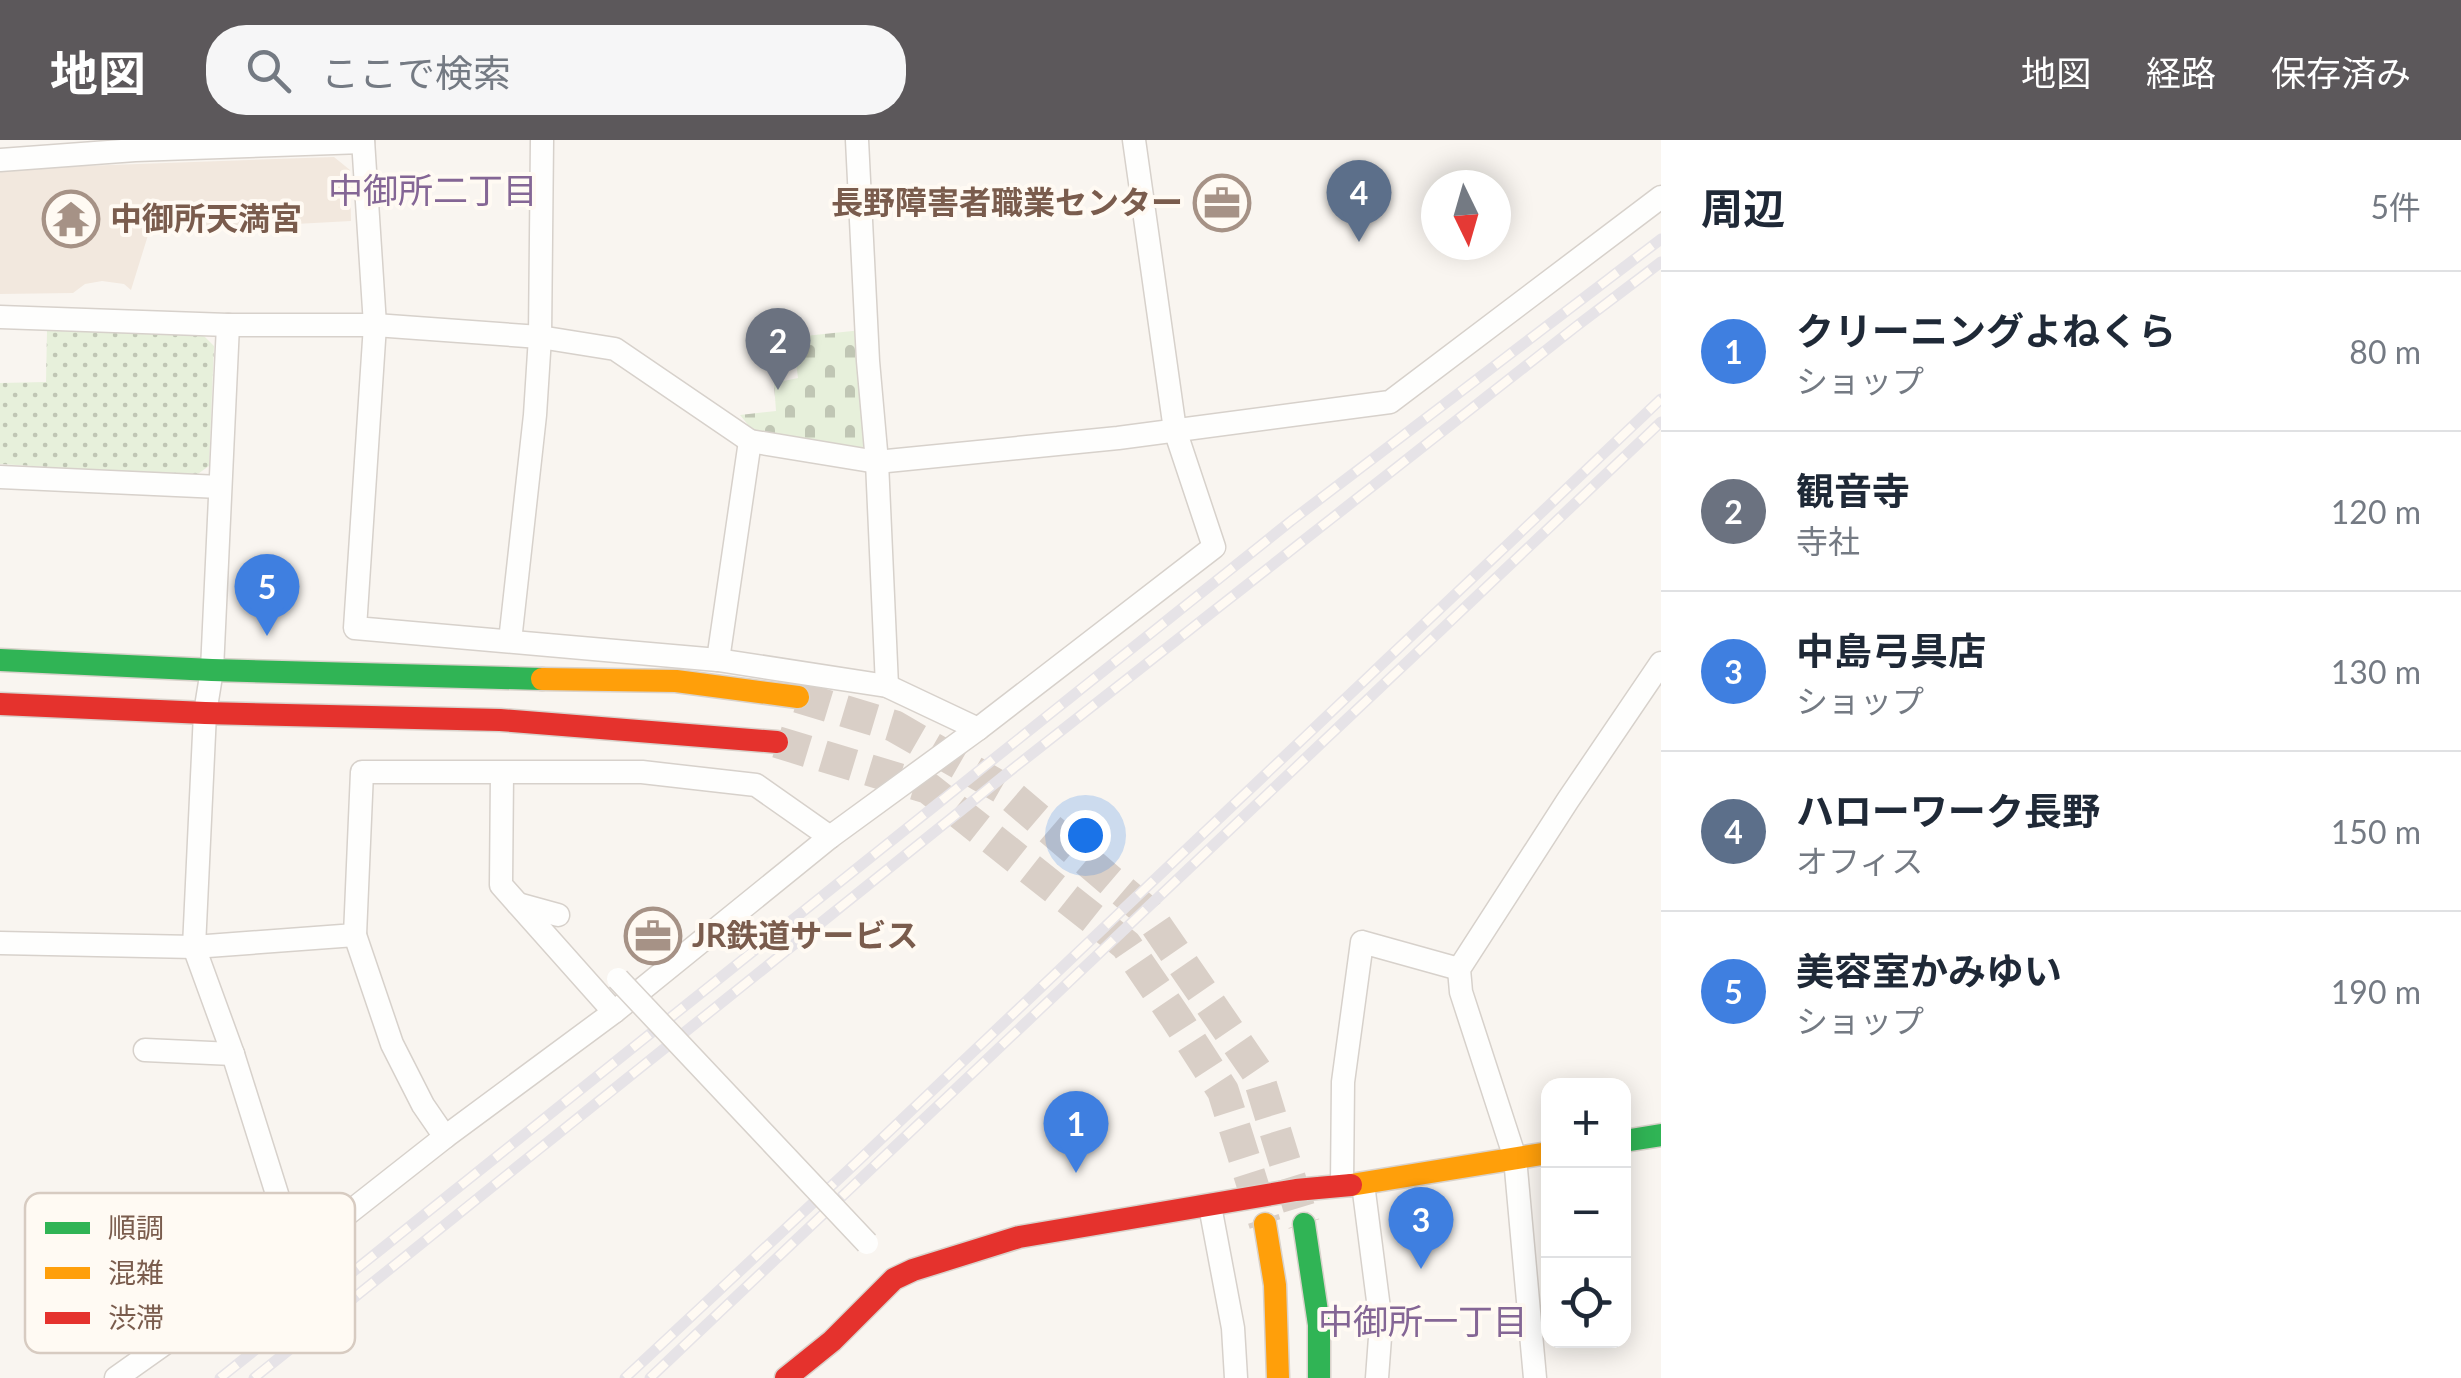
<!DOCTYPE html>
<html lang="ja">
<meta charset="utf-8">
<style>
body{margin:0;font-family:Lato,"Noto Sans JP",sans-serif;background:#f6f6f7;color:#1f2937}
.controls{position:absolute;right:30px;bottom:30px;display:grid;overflow:hidden;border-radius:20px;box-shadow:0 5px 25px #0003}
.controls button{width:90px;height:90px;display:grid;place-items:center;padding:0;border:0;border-bottom:2px solid #e0e1e3;background:#fff;color:#1f2937;font:50px sans-serif}
.compass{position:absolute;left:1421px;top:30px;width:90px;height:90px;border-radius:50%;background:#fff;box-shadow:0 5px 25px #0003;rotate:175deg}
.you{position:absolute;left:1085px;top:695px;width:35px;height:35px;margin:-25px;border:8px solid #fff;border-radius:50%;background:#1a73e8;box-shadow:0 0 0 15px #1a73e833}
.badge{display:grid;place-items:center;width:65px;height:65px;border-radius:50%;background:#5c585b;color:#fff;font-size:32px;font-weight:700}
.pin{position:absolute;translate:-50% -82px;filter:drop-shadow(0 2px 5px #0008)}
.pin::after{content:'';position:absolute;top:52px;width:35px;height:30px;background:inherit;clip-path:polygon(0 0,100% 0,50% 100%)}
.list{margin:0;padding:0;list-style:none}
h2{display:flex;justify-content:space-between;align-items:center;height:130px;margin:0;padding:0 40px;font-size:42px}
h2 small{font-size:32px;font-weight:400;color:#747a83}
.list li{display:grid;grid-template-columns:65px 1fr auto;gap:30px;align-items:center;box-sizing:border-box;height:160px;padding:0 40px;border-top:2px solid #e0e1e3}
.list b{display:block;font-size:38px;white-space:nowrap}
.list p{margin:0;font-size:32px;white-space:nowrap;color:#747a83}
.list em{font-size:32px;font-style:normal;color:#747a83}
.icon{flex:none;width:55px;height:55px;fill:none;stroke:currentColor;stroke-width:2;stroke-linecap:round;stroke-linejoin:round}
.map{position:relative;flex:none;width:1661px;height:1238px;overflow:hidden}
header{display:flex;align-items:center;gap:60px;box-sizing:border-box;height:140px;padding:0 50px;background:#5c585b;color:#fff}
header strong{font-size:48px}
nav{display:flex;gap:55px;margin-inline-start:auto;font-size:35px}
.search{width:700px;height:90px;background:#f6f6f7;display:flex;align-items:center;gap:25px;box-sizing:border-box;padding:0 35px;border-radius:40px;color:#747a83;font-size:38px}
main{display:flex}
aside{flex:1;background:#fff}
.map>svg:first-child{display:block}
.residential{fill:#f2e8de}
.grass{fill:url(#grass-dots)}
.cemetery{fill:url(#cemetery-stones)}
.lines{fill:none;stroke-linecap:round;stroke-linejoin:round}
.secondary-tunnel{stroke:#d9cfc7;stroke-width:32;stroke-dasharray:32 16;stroke-linecap:butt}
.street-casing{stroke:#d7d1cb;stroke-width:25}
.fast-casing{stroke:#d9d2cb;stroke-width:25}
.slow-casing{stroke:#d9d2cb;stroke-width:25}
.jam-casing{stroke:#d9d2cb;stroke-width:25}
.street{stroke:#fefefd;stroke-width:22}
.fast{stroke:#30b455;stroke-width:22}
.slow{stroke:#ff9f0a;stroke-width:22}
.jam{stroke:#e5322d;stroke-width:22}
.rail-casing{stroke:#e6e3e7;stroke-width:11}
.rail{stroke:#fffaf3;stroke-width:8;stroke-dasharray:22;stroke-linecap:butt}
.street-bridge-casing{stroke:#d7d1cb;stroke-width:25;stroke-linecap:butt}
.street-bridge{stroke:#fefefd;stroke-width:22}
.labels{text-anchor:middle;stroke-width:8;stroke-linejoin:round;paint-order:stroke}
.poi-label{font-size:32px;font-weight:bold;fill:#7a5c4d;stroke:#fffaf3;text-anchor:start}
.neighbourhood-label{font-size:35px;fill:#846695;stroke:#fffaf3}
.key{fill:#fffaf3;stroke:#d7cbc1;stroke-width:2.5}
.key-label{font-size:28px;fill:#7a5c4d}
</style>
<header>
<strong>地図</strong>
<div class="search"><svg class="icon" aria-label="search" viewBox="0 0 24 24"><circle cx="10" cy="10" r="6"/><path d="M15 15l6 6"/></svg>ここで検索</div>
<nav><a>地図</a><a>経路</a><a>保存済み</a></nav>
</header>
<main>
<div class="map">
<svg width="1661" height="1238" viewBox="0 0 1661 1238">
<defs>
<pattern id="grass-dots" width="8" height="8" patternUnits="userSpaceOnUse" patternTransform="scale(2.5)"><rect width="8" height="8" fill="#e7f0db"/><path d="M2 2h.1M6 6h.1" fill="none" stroke="#c0c6b4" stroke-width="1.8" stroke-linecap="round"/></pattern>
<pattern id="cemetery-stones" width="16" height="16" patternUnits="userSpaceOnUse" patternTransform="scale(2.5)"><rect width="16" height="16" fill="#e7f0db"/><path d="M2 7V4a2 2 0 0 1 4 0v3zM10 15v-3a2 2 0 0 1 4 0v3z" fill="#c0c6b4"/></pattern>
</defs>
<rect width="100%" height="100%" fill="#f9f5f0"/>
<path class="residential" d="M334,17L350,30L351,81L149,92L131,150L124,144L102,141L85,144L73,153L0,154V29Z"/>
<path class="grass" d="M47,191L201,193L214,206L209,326L195,336L0,324V243L46,242Z"/>
<path class="cemetery" d="M862,190L864,308L810,302L753,291L740,275L776,271L774,243L798,238L795,215L788,213L786,198Z"/>
<g class="lines">
<g class="secondary-tunnel">
<path d="M798,557L894,586L1002,648L1147,772L1257,932L1304,1084"/>
<path d="M777,602L928,648L1126,805L1176,878L1223,951L1265,1084"/>
</g>
<g class="street-casing">
<g id="street">
<path d="M857,0L868,221L877,322L887,546"/>
<path d="M0,20L135,10L363,2"/>
<path d="M0,177L228,185H375L540,197L615,209L750,301L877,322L1118,298L1390,262L1661,57"/>
<path d="M228,185L212,530L205,573L194,807L233,914L289,1092L300,1110"/>
<path d="M0,337L220,347"/>
<path d="M510,501L535,275L540,197L542,0"/>
<path d="M718,520L750,301"/>
<path d="M978,589L1214,407L1175,290L1134,0"/>
<path d="M502,633L501,745L614,872"/>
<path d="M518,764L558,775"/>
<path d="M355,795L392,904L423,965L445,997"/>
<path d="M0,803L194,807L355,795L362,632H642L756,645L830,697"/>
<path d="M145,910L233,914"/>
<path d="M1363,1044L1381,1184L1377,1238"/>
<path d="M1342,1045L1343,942L1362,802L1459,829"/>
<path d="M1210,1066L1233,1188L1236,1238"/>
<path d="M116,1238L342,1078L445,997L614,872L830,697L978,589L887,546L718,520L355,488L375,185L363,0"/>
<path d="M1535,1238L1515,1018L1461,852L1459,829L1568,660L1661,523"/>
</g>
</g>
<g class="fast-casing">
<g id="fast">
<path d="M0,520L212,530L542,539"/>
<path d="M1624,1001L1661,995"/>
<path d="M1304,1084L1319,1185V1238"/>
</g>
</g>
<g class="slow-casing">
<g id="slow">
<path d="M542,539L676,541L798,557"/>
<path d="M1351,1045L1548,1013"/>
<path d="M1265,1084L1275,1145L1278,1238"/>
</g>
</g>
<g class="jam-casing">
<g id="jam">
<path d="M0,564L205,573L500,580L777,602"/>
<path d="M786,1238L832,1201L894,1139L913,1130L1019,1097L1296,1050L1351,1045"/>
</g>
</g>
<use href="#street" class="street"/>
<use href="#fast" class="fast"/>
<use href="#slow" class="slow"/>
<use href="#jam" class="jam"/>
<g class="rail-casing">
<g id="rail">
<path d="M220,1238L1291,381L1661,99"/>
<path d="M254,1238L1015,627L1578,185L1661,122"/>
<path d="M625,1238L858,1021L1661,259"/>
<path d="M650,1238L1661,282"/>
</g>
</g>
<use href="#rail" class="rail"/>
<g class="street-bridge-casing">
<path id="street-bridge" d="M618,839L867,1103"/>
</g>
<use href="#street-bridge" class="street-bridge"/>
</g>
<defs>
<g id="office-ring" transform="scale(2.875)"><circle r="9.5" fill="#fffaf3" stroke="#a69286" stroke-width="1.5"/><path d="M-6-3h4V-5.5h4V-3h4V5H-6ZM-1-4.5V-3h2v-1.5ZM-6 0V1H6V0Z" fill="#a69286"/></g>
<g id="temple-ring" transform="scale(2.875)"><circle r="9.5" fill="#fffaf3" stroke="#a69286" stroke-width="1.5"/><path d="M0-6L5-2H3V0L6.5 2.5H4V6H1.5V3h-3V6H-4V2.5H-6.5L-3 0V-2H-5Z" fill="#a69286"/></g>
</defs>
<g fill-rule="evenodd">
<use href="#office-ring" x="1222" y="63"/>
<use href="#temple-ring" x="71" y="79"/>
<use href="#office-ring" x="653" y="796"/>
</g>
<g class="labels">
<g class="poi-label">
<text x="1183" y="74" text-anchor="end">長野障害者職業センター</text>
<text x="110" y="90">中御所天満宮</text>
<text x="692" y="807">JR鉄道サービス</text>
</g>
<g class="neighbourhood-label">
<text x="433" y="63">中御所二丁目</text>
<text x="1423" y="1194">中御所一丁目</text>
</g>
</g>
<rect x="25" y="1053" width="330" height="160" rx="15" class="key"/>
<rect x="45" y="1082" width="45" height="12" fill="#30b455"/>
<rect x="45" y="1127" width="45" height="12" fill="#ff9f0a"/>
<rect x="45" y="1172" width="45" height="12" fill="#e5322d"/>
<g class="key-label">
<text x="108" y="1098">順調</text>
<text x="108" y="1143">混雑</text>
<text x="108" y="1188">渋滞</text>
</g>
</svg>
<div class="controls">
<button>+</button>
<button>−</button>
<button><svg class="icon" aria-label="locate" viewBox="0 0 24 24"><circle cx="12" cy="12" r="6"/><path d="M12 2v4M12 18v4M2 12h4M18 12h4"/></svg></button>
</div>
<svg class="compass" viewBox="-18 -18 36 36"><path d="M0-13l5 13h-10z" fill="#e53935"/><path d="M0 13l5-13h-10z" fill="#747a83"/></svg>
<div class="you"></div>
<div class="pin badge" style="left:1076px;top:1033px;background:#3f7fe0">1</div>
<div class="pin badge" style="left:778px;top:250px;background:#6b7280">2</div>
<div class="pin badge" style="left:1421px;top:1129px;background:#3f7fe0">3</div>
<div class="pin badge" style="left:1359px;top:102px;background:#5c6f8a">4</div>
<div class="pin badge" style="left:267px;top:496px;background:#3f7fe0">5</div>
</div>
<aside>
<h2>周辺<small>5件</small></h2>
<ul class="list">
<li><span class="badge" style="background:#3f7fe0">1</span><div><b>クリーニングよねくら</b><p>ショップ</p></div><em>80 m</em></li>
<li><span class="badge" style="background:#6b7280">2</span><div><b>観音寺</b><p>寺社</p></div><em>120 m</em></li>
<li><span class="badge" style="background:#3f7fe0">3</span><div><b>中島弓具店</b><p>ショップ</p></div><em>130 m</em></li>
<li><span class="badge" style="background:#5c6f8a">4</span><div><b>ハローワーク長野</b><p>オフィス</p></div><em>150 m</em></li>
<li><span class="badge" style="background:#3f7fe0">5</span><div><b>美容室かみゆい</b><p>ショップ</p></div><em>190 m</em></li>
</ul>
</aside>
</main>
